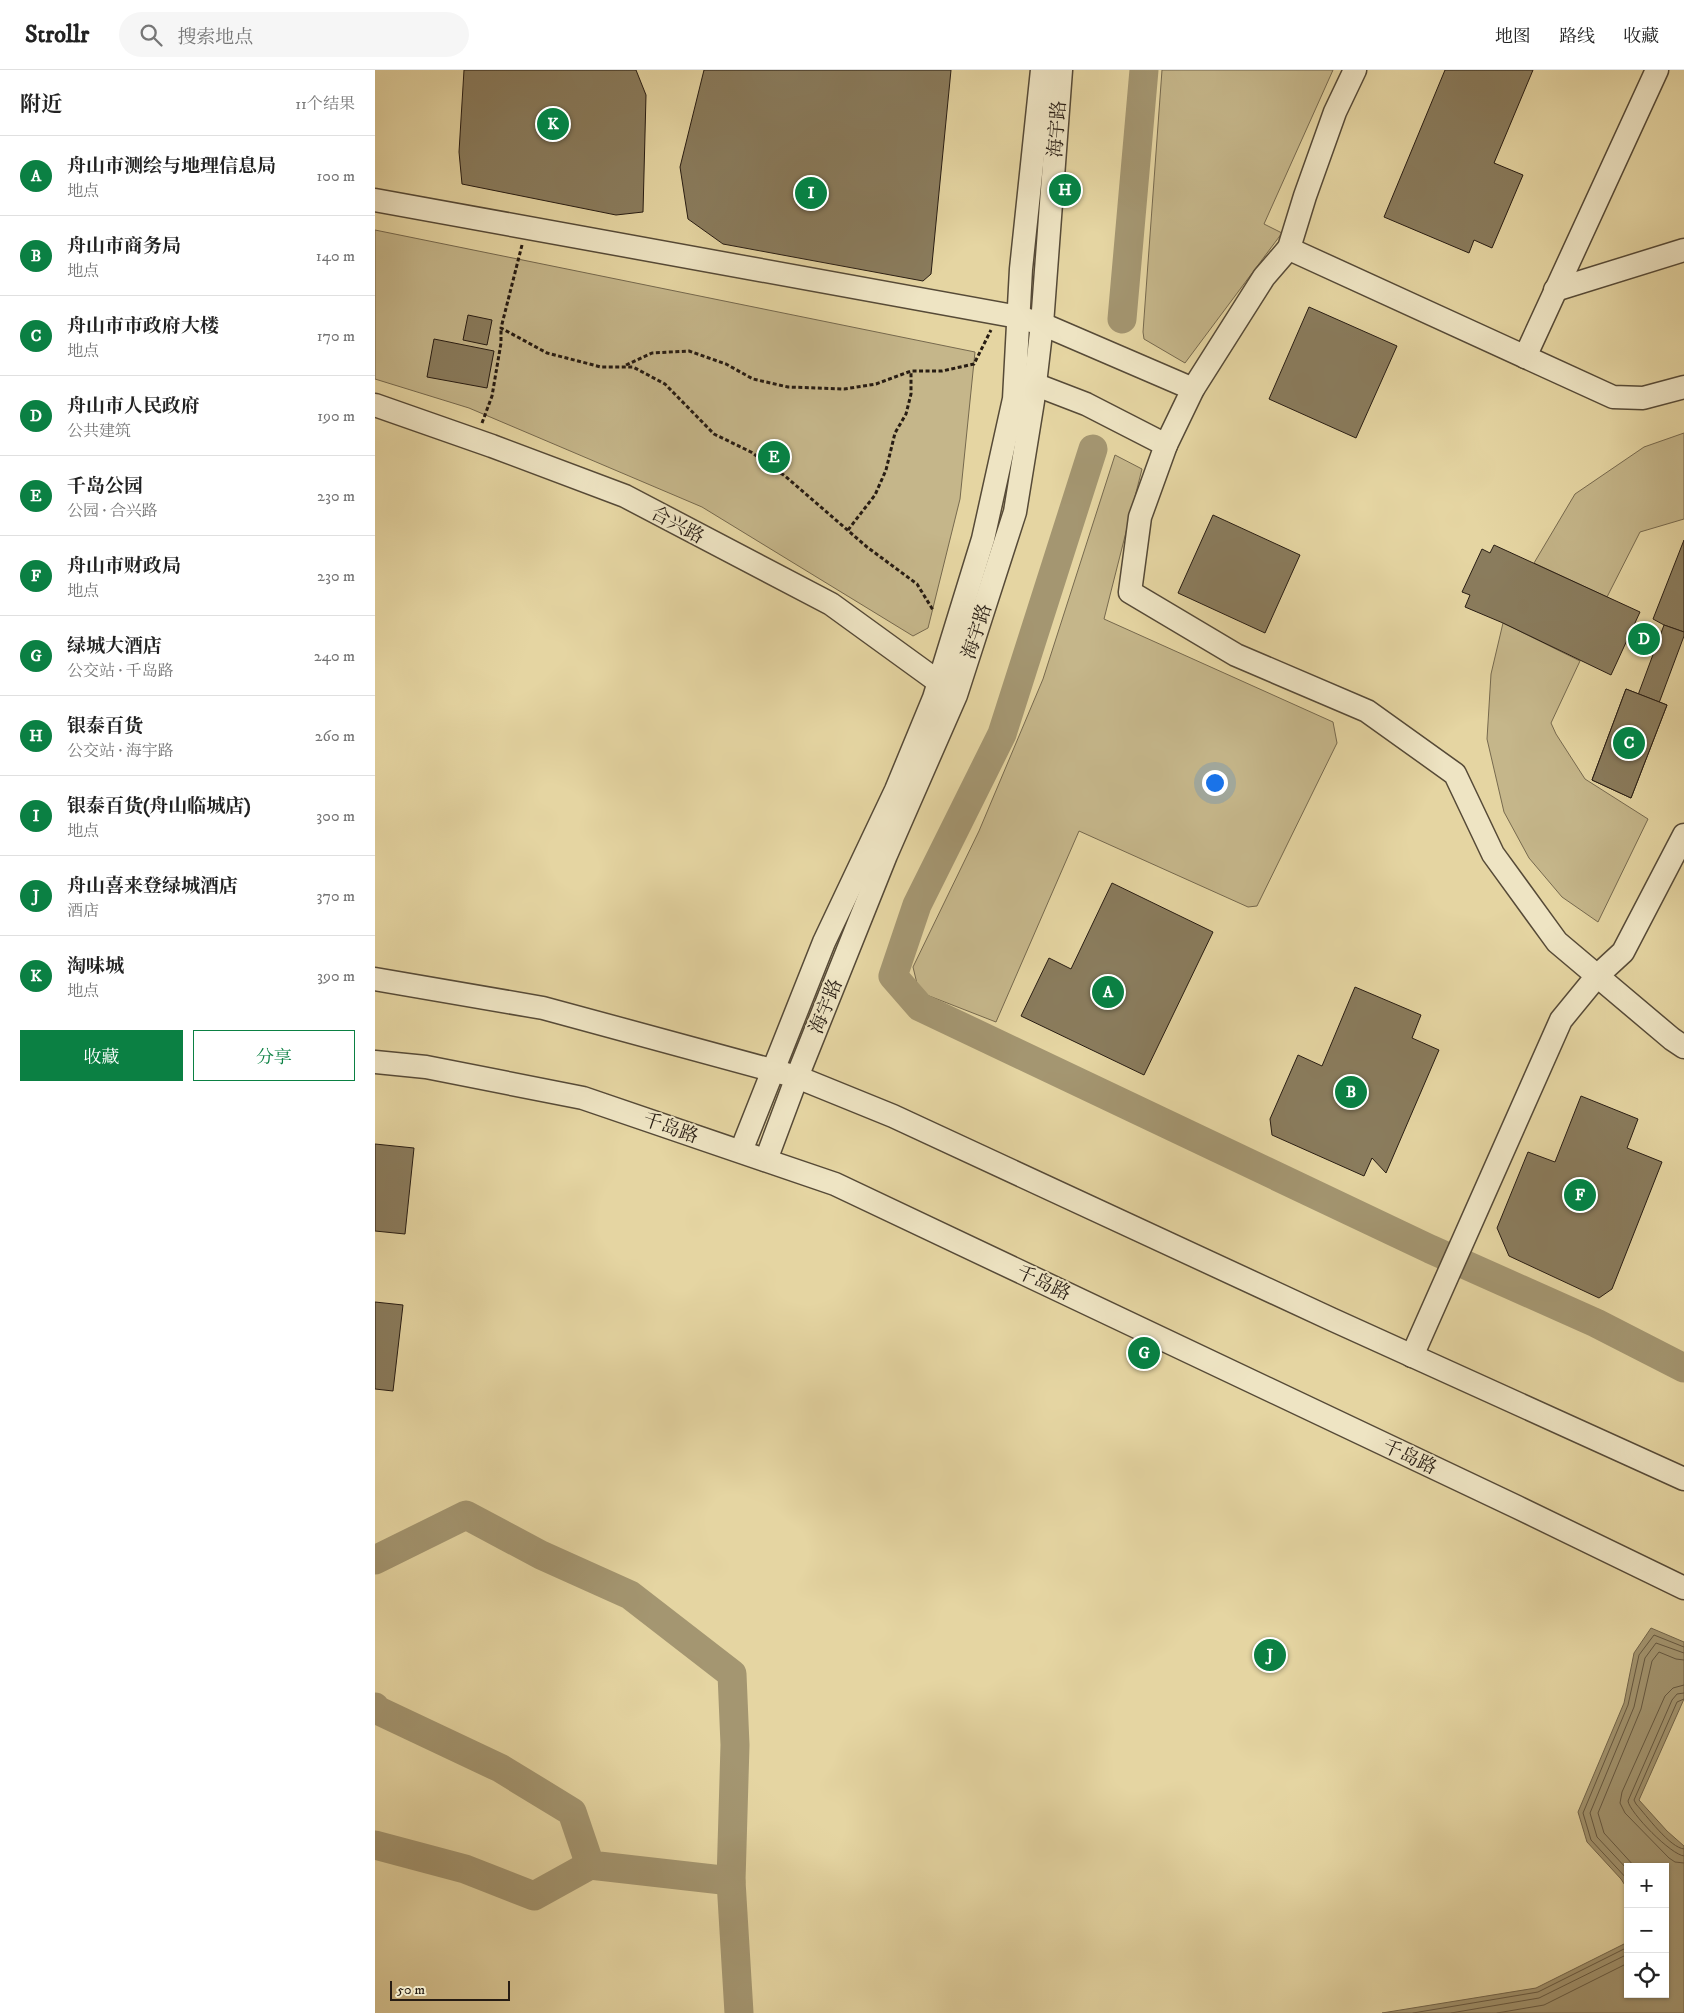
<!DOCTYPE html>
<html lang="zh">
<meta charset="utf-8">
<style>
body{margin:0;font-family:"IM FELL DW Pica","Noto Serif SC",serif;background:#f6f6f6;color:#222}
.controls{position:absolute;right:15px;bottom:15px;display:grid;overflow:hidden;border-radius:0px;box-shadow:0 1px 4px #0004}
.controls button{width:45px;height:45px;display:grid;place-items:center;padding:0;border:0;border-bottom:1px solid #e0e0e0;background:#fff;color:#222;font:25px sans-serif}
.scale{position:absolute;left:15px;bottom:12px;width:120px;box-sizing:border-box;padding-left:5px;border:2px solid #271c13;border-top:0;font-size:14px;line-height:18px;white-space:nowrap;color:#271c13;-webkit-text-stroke:4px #eee4c3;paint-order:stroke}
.you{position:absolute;left:839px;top:712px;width:18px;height:18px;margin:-12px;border:4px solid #fff;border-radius:50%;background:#1a73e8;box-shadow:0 0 0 8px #1a73e833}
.badge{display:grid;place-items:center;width:32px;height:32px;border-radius:50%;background:#0b8043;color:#fff;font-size:16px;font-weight:700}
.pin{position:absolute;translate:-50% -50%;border:2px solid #fff;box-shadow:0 1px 5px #0006}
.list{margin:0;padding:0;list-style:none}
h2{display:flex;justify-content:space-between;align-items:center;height:65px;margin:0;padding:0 20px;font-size:21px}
h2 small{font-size:16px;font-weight:400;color:#767676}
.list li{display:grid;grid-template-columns:32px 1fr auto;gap:15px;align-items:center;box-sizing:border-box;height:80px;padding:0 20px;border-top:1px solid #e0e0e0}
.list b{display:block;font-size:19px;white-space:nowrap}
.list p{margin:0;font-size:16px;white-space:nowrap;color:#767676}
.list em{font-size:16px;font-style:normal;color:#767676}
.actions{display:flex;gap:10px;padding:15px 20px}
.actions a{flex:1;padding:11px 0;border:1px solid #0b8043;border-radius:0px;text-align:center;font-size:18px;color:#0b8043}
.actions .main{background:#0b8043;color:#fff}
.icon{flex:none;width:28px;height:28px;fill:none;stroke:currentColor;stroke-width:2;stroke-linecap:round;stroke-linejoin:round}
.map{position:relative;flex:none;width:1309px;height:1943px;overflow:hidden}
header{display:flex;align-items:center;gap:30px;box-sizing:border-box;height:70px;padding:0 25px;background:#fff;border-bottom:1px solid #e0e0e0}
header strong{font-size:24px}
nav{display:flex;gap:28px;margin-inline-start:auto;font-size:18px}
.search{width:350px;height:45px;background:#f6f6f6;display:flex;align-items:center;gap:12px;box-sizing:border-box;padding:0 18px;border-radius:28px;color:#767676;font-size:19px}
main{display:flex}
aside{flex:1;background:#fff}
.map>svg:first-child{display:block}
.green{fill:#c5b68a;stroke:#76694e}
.water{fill:#a49671;stroke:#72654b}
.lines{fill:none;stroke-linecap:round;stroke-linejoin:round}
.shore{stroke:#665942;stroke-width:1}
.river{stroke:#a49671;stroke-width:29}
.building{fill:#8a7c5d;stroke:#271c13}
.minor-casing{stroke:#564a37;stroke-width:25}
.path{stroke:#271c13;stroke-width:3;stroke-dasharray:4 2.5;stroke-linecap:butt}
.minor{stroke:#eee4c3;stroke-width:22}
.labels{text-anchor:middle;stroke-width:4;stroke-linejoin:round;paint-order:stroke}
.street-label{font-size:19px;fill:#271c13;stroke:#eee4c3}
</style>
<header>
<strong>Strollr</strong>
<div class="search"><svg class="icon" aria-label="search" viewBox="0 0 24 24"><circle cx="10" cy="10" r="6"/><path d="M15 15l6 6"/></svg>搜索地点</div>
<nav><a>地图</a><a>路线</a><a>收藏</a></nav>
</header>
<main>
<aside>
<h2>附近<small>11个结果</small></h2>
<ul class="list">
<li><span class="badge">A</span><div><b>舟山市测绘与地理信息局</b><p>地点</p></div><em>100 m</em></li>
<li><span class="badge">B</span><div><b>舟山市商务局</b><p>地点</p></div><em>140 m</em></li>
<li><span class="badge">C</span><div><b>舟山市市政府大楼</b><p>地点</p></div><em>170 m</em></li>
<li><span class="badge">D</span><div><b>舟山市人民政府</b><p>公共建筑</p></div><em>190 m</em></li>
<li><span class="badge">E</span><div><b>千岛公园</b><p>公园 · 合兴路</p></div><em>230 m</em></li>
<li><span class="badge">F</span><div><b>舟山市财政局</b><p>地点</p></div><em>230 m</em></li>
<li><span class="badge">G</span><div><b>绿城大酒店</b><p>公交站 · 千岛路</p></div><em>240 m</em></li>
<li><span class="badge">H</span><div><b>银泰百货</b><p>公交站 · 海宇路</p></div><em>260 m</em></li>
<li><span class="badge">I</span><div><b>银泰百货(舟山临城店)</b><p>地点</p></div><em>300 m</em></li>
<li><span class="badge">J</span><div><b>舟山喜来登绿城酒店</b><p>酒店</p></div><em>370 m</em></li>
<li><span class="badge">K</span><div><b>淘味城</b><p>地点</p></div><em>390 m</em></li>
</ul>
<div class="actions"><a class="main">收藏</a><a>分享</a></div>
</aside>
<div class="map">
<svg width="1309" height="1943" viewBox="0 0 1309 1943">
<rect width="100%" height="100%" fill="#e5d5a2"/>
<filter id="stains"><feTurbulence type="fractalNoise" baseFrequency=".004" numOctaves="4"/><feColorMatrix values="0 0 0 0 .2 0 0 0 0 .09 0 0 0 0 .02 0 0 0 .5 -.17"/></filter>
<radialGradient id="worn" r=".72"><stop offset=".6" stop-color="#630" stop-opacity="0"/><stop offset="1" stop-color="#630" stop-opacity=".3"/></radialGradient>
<g class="green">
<path d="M787,0H958L889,154L907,163L810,293L769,269L768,262Z"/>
<path d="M0,160L600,282L585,429L553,558L538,566L327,437L94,338L0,309Z"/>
<path d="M1309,363V449L1265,462L1232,527L1159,493L1200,424L1269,377Z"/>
<path d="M740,385L767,399L729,549L958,652L962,673L882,836L873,837L704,761L621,952L544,922L538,897L604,761L668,609Z"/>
<path d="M1128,553L1205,591L1176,653L1181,664L1210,709L1273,749L1223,852L1187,827L1154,788L1129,742L1112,669L1116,604Z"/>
</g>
<path class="water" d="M1276,1558L1309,1572V1629L1264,1730L1292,1761L1309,1776V1943H1007L1161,1918L1253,1872V1924H1290V1797H1253V1820L1246,1809L1212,1772L1203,1742L1249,1633L1259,1583Z"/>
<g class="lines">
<g class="shore">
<path d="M1309,1615L1298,1618L1290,1626L1247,1722L1245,1733L1250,1743L1294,1788L1300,1792L1309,1793"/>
<path d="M1309,1623L1302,1624L1297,1630L1253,1731C1255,1743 1296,1785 1309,1786"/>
<path d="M1309,1629L1302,1632L1259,1730L1261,1734C1271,1745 1295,1778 1309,1779"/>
<path d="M1260,1797L1229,1763L1223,1743L1266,1639L1277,1591L1284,1582L1301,1589L1309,1590"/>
<path d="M1253,1800L1222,1767L1215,1743L1259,1637L1270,1588L1281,1573L1309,1583"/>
<path d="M1253,1810L1216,1770L1208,1743L1253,1635L1264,1585L1279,1565L1309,1577"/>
<path d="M1038,1943L1163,1922L1253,1877"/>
<path d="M1076,1943L1164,1928L1253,1884"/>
<path d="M1122,1943L1169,1935L1253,1893"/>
</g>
<g class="river">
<path d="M747,249L769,0"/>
<path d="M718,379L627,664L542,835L518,906L545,937L1055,1179L1221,1253L1309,1298"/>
<path d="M0,1490L91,1445L166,1485L255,1525L357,1604L360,1675L356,1811L364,1943"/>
<path d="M0,1637L2,1640L125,1698L197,1742L215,1795L356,1811"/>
<path d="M0,1775L90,1799L159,1826L215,1795"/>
</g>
</g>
<g class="building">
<path d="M89,0H261L271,25L268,142L241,145L87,114L84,82Z"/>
<path d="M329,0H576L556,204L548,211L348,174L313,149L305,97Z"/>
<path d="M1070,0H1158L1119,93L1148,105L1117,178L1099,170L1094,183L1009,147Z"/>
<path d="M934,237L1022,276L981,368L894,329Z"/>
<path d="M93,245L117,250L112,275L88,270Z"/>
<path d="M59,269L119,281L112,318L52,307Z"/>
<path d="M838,445L925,485L890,563L803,523Z"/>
<path d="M1309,470V562L1289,555L1278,549Z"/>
<path d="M1119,475L1265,542L1236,605L1128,553L1090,537L1095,525L1087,522L1107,479L1115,483Z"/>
<path d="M1289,555L1309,562V566L1284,633L1263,625Z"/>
<path d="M1251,619L1292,635L1256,728L1217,710Z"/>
<path d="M1251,619L1292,635L1256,728L1217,710Z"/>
<path d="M737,813L838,862L769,1005L646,946L674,888L696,899Z"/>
<path d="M980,917L1046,945L1037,968L1064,980L1011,1103L997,1088L989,1106L897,1065L895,1049L923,985L947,996Z"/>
<path d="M1206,1026L1263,1049L1252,1078L1287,1092L1237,1219L1224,1228L1134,1186L1122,1158L1153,1082L1180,1092Z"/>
<path d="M0,1074L39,1078L30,1164L0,1161Z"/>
<path d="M0,1232L28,1235L18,1321L0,1319Z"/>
</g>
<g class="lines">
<g class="minor-casing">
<g id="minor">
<path d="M0,130L643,247L667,254L818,319"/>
<path d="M914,178L921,182L1238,327L1268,328L1309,317"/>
<path d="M1180,220L1309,180"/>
<path d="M1150,287L1282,0"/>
<path d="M659,314L711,334L791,375L765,447L755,522L861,585L992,641L1080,704L1118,784L1182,872L1297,969L1309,977"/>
<path d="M0,335L117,376L250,426L456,534L576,621"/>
<path d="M791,375L818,319L889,207L914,178L930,126L960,42L980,0"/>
<path d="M0,909L168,938L422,1007L518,1046L956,1249L1309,1409"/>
<path d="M0,992L51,997L208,1028L460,1114L1142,1437L1309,1518"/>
<path d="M366,1081L449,872L521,720L559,628L608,469L639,329L646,199L667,0"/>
<path d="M391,1090L422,1007L511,785L581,625L640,442L658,331L667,254L686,0"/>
<path d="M1037,1286L1186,950L1222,906L1248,882L1309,765"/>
</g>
</g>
<g class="path">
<path d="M147,175L126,258L172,283L226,297H258L290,314L339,364L376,382L410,406L492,477L542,514L558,540"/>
<path d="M251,295L277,283L314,281L351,294L378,309L413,317L469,319L501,314L536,301H567L599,294L616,260"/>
<path d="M107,353L117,326L126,273V258"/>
<path d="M473,460L500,425L511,400L520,363L531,344L536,324V301"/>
</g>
<use href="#minor" class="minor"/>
</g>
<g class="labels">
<g class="street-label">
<text transform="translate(681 59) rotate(-86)" y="7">海宇路</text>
<text transform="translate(303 454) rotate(28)" y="7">合兴路</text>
<text transform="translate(601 561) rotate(-72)" y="7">海宇路</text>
<text transform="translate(450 936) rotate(-68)" y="7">海宇路</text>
<text transform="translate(296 1057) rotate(19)" y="7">千岛路</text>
<text transform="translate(669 1212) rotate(25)" y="7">千岛路</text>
<text transform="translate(1035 1386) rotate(25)" y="7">千岛路</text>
</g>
</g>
<rect width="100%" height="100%" filter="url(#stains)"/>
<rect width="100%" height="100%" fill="url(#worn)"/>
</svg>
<div class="controls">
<button>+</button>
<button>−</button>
<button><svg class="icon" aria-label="locate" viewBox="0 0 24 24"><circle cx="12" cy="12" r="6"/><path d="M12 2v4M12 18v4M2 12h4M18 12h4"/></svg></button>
</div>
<div class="scale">50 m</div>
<div class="you"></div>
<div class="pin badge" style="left:733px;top:922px">A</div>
<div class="pin badge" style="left:976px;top:1022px">B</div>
<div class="pin badge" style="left:1254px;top:673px">C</div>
<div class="pin badge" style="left:1269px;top:569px">D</div>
<div class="pin badge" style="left:399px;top:387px">E</div>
<div class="pin badge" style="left:1205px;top:1125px">F</div>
<div class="pin badge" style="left:769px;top:1283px">G</div>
<div class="pin badge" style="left:690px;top:120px">H</div>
<div class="pin badge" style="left:436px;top:123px">I</div>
<div class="pin badge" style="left:895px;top:1585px">J</div>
<div class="pin badge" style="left:178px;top:54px">K</div>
</div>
</main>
